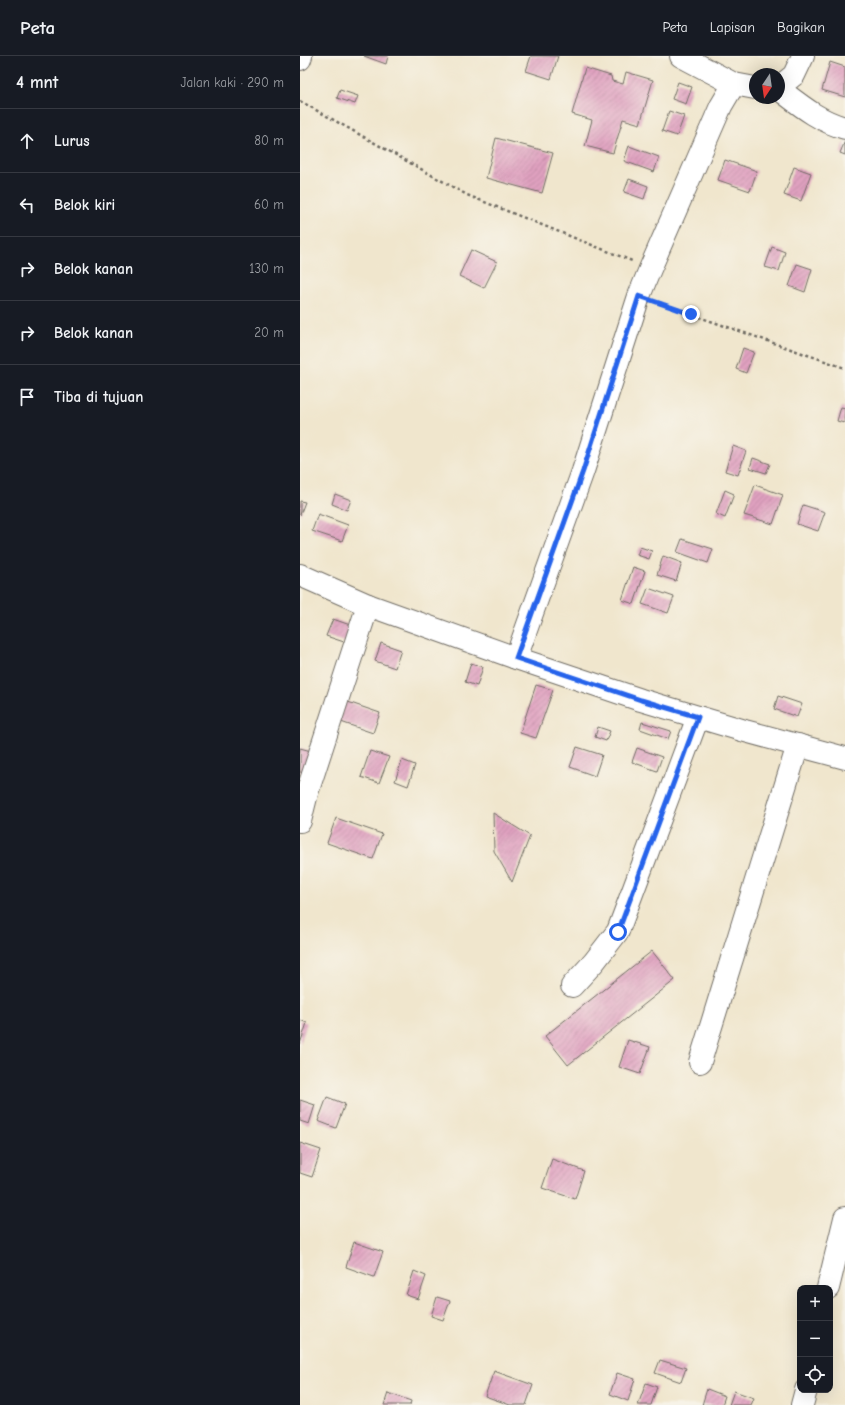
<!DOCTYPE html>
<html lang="id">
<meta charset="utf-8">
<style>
body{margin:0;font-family:"Comic Neue",sans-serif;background:#20242c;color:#f1f3f6}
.controls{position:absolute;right:12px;bottom:12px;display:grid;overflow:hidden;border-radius:8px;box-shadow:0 4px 16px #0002}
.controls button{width:36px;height:36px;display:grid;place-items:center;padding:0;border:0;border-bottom:1px solid #363941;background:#171b24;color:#f1f3f6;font:20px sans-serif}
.compass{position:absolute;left:449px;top:12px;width:36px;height:36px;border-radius:50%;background:#171b24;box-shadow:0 4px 16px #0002;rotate:193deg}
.stop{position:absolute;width:12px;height:12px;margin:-9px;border:3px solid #2563eb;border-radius:50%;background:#fff}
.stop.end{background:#2563eb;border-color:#fff;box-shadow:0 1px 4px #0008}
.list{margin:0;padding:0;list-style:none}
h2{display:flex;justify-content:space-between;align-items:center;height:52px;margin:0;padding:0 16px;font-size:17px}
h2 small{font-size:13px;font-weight:400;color:#9ea1a6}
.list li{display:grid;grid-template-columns:26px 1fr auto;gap:12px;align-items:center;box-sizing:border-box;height:64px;padding:0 16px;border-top:1px solid #363941}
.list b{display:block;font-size:15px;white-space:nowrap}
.list em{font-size:13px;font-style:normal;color:#9ea1a6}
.icon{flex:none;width:22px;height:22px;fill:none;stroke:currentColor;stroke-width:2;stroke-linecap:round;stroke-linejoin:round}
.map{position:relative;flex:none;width:545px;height:1349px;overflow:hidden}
header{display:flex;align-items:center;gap:24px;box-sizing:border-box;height:56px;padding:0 20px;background:#171b24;border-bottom:1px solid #363941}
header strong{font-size:19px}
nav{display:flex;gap:22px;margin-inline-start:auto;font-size:14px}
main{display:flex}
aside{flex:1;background:#171b24}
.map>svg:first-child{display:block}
.building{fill:url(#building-hatch)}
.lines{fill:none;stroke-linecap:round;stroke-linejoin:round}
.minor-casing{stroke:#706c64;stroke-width:24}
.path{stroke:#706c64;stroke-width:2.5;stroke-dasharray:3 3;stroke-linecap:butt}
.minor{stroke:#fff;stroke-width:22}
.route{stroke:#2563eb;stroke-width:5}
</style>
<header>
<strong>Peta</strong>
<nav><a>Peta</a><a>Lapisan</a><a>Bagikan</a></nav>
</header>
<main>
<aside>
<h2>4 mnt<small>Jalan kaki · 290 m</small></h2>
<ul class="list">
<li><svg class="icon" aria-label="ahead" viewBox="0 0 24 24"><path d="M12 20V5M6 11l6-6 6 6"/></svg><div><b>Lurus</b></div><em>80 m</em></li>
<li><svg class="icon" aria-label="left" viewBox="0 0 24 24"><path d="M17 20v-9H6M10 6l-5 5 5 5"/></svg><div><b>Belok kiri</b></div><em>60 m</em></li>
<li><svg class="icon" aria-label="right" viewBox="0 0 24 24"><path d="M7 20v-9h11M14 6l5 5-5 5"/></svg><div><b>Belok kanan</b></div><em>130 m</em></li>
<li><svg class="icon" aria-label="right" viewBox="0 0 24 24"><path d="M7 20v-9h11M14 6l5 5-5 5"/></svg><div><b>Belok kanan</b></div><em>20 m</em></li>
<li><svg class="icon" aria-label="arrive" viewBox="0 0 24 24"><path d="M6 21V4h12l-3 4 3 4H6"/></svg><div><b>Tiba di tujuan</b></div></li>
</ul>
</aside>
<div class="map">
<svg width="545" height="1349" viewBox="0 0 545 1349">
<defs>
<pattern id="building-hatch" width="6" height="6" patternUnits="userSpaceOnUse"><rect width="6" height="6" fill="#e0a1c0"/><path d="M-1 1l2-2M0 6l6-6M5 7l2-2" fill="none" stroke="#b6839c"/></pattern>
</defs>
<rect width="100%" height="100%" fill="#f7f3e8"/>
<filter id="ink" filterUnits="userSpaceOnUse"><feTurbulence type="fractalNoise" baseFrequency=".025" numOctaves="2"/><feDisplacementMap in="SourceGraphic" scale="8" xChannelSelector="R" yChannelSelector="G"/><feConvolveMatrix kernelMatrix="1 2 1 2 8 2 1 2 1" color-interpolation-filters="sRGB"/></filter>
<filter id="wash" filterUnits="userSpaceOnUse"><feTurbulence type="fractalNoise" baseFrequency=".012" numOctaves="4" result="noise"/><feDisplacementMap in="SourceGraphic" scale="16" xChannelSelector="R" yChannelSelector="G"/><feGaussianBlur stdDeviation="0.9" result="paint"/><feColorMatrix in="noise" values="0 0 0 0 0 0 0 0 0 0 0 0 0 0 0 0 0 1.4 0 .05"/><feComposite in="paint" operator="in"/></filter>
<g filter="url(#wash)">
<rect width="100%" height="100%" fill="#f0e6cd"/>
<g id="blocks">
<g class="building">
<path d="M64,0H88L86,8Z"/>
<path d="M231,0H258L251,23L226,15Z"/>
<path d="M530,6L545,11V41L522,34Z"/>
<path d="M285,12L311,20L312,25L323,28L326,16L353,24L340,68L323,63L313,97L285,90L292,64L272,58Z"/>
<path d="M378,26L392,31L386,48L372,43Z"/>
<path d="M40,34L58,40L55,48L37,42Z"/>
<path d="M369,55L384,60L377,80L362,75Z"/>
<path d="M196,82L253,97L242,137L186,122Z"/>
<path d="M545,85V99L540,97Z"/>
<path d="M329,90L359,101L354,116L324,105Z"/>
<path d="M425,104L457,115L450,135L418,124Z"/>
<path d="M494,111L511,117L501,145L484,139Z"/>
<path d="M329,123L348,130L344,143L324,136Z"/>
<path d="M472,191L485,196L479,215L465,211Z"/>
<path d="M171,194L197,206L184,232L159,220Z"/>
<path d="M497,208L512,213L505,236L489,230Z"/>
<path d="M443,292L454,296L446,317L436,313Z"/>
<path d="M541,351L545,352L544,367L537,365Z"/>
<path d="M433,390L446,395L438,419L425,415Z"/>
<path d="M453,402L470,408L466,417L450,412Z"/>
<path d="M455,429L483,439L473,468L444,459Z"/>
<path d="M425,434L434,438L425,462L416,458Z"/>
<path d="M35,438L51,444L47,454L32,448Z"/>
<path d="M0,445L5,446L0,459Z"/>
<path d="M503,449L525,456L518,475L497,468Z"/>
<path d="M18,458L48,469L42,485L12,475Z"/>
<path d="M382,483L413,493L408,507L377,496Z"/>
<path d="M340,491L352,495L349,503L337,499Z"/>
<path d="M363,500L382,507L376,525L357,519Z"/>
<path d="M333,511L345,515L334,548L322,544Z"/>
<path d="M348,532L374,541L368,557L342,548Z"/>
<path d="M33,563L53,570L47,587L26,580Z"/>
<path d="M81,587L101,594L95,612L75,605Z"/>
<path d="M171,607L183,611L177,630L165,626Z"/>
<path d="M236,629L253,634L236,682L220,677Z"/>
<path d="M478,640L502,648L497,661L474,653Z"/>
<path d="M45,645L80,657L73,677L38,665Z"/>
<path d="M342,666L371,675L368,683L340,673Z"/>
<path d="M298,671L310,675L306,685L295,681Z"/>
<path d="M277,691L302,699L295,720L270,711Z"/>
<path d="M0,692L11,695L3,717L0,716Z"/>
<path d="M337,692L362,701L357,715L332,706Z"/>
<path d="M70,695L89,701L79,727L61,721Z"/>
<path d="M102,704L115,709L108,730L95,725Z"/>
<path d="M193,757L230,780L212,826L194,795Z"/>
<path d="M36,762L82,778L73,803L27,787Z"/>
<path d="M352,895L375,924L268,1009L245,980Z"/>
<path d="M0,964L7,967L0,988Z"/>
<path d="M328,984L350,991L340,1018L319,1011Z"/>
<path d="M27,1041L45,1048L36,1072L18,1065Z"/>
<path d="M0,1044L15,1049L9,1068L0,1065Z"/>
<path d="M0,1087L21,1094L12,1121L0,1117Z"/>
<path d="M252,1103L284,1115L275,1143L242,1132Z"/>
<path d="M54,1186L83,1196L74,1221L46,1211Z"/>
<path d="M114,1215L126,1220L118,1243L106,1239Z"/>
<path d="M137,1241L150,1245L143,1264L131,1260Z"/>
<path d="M360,1304L386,1312L381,1326L355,1317Z"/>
<path d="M194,1315L233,1329L226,1349H210L185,1340Z"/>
<path d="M317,1317L335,1323L328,1345L310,1338Z"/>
<path d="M346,1327L357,1331L351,1349H338Z"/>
<path d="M407,1333L425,1340L422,1349H402Z"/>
<path d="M434,1335L454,1342L451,1349H429Z"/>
<path d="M88,1337L111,1345L110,1349H84Z"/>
</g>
</g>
</g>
<g filter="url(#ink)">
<use href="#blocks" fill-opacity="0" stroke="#706c64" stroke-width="1"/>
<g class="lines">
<g class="minor-casing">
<g id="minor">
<path d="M381,0L434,28"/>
<path d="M0,3L1,0"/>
<path d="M479,31L494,19L503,0"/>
<path d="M479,33C500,49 519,65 545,72"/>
<path d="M0,519L68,549L216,602L341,644L445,675L545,702"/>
<path d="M216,602L283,415L339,240L350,213L421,50L434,28L455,32"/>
<path d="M0,765L7,737L68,549"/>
<path d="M272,930L294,906L318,875L398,661"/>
<path d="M400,1006L498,689"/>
<path d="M528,1232L545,1162"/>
<path d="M502,1349L506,1334"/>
</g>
</g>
<g class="path">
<path d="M0,45L167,139L332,205"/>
<path d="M359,247L545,312"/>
</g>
<use href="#minor" class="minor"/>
</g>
</g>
<g class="lines" filter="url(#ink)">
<path class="route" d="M318,876L398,661L341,644L216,602L283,415L339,240L391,258"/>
</g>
</svg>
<div class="controls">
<button>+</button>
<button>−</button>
<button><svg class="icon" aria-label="locate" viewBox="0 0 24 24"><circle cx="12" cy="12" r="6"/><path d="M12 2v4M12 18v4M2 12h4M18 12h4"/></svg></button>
</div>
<svg class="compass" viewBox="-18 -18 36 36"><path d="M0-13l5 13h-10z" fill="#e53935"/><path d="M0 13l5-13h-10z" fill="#9ea1a6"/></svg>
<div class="stop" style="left:318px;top:876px"></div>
<div class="stop end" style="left:391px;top:258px"></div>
</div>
</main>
